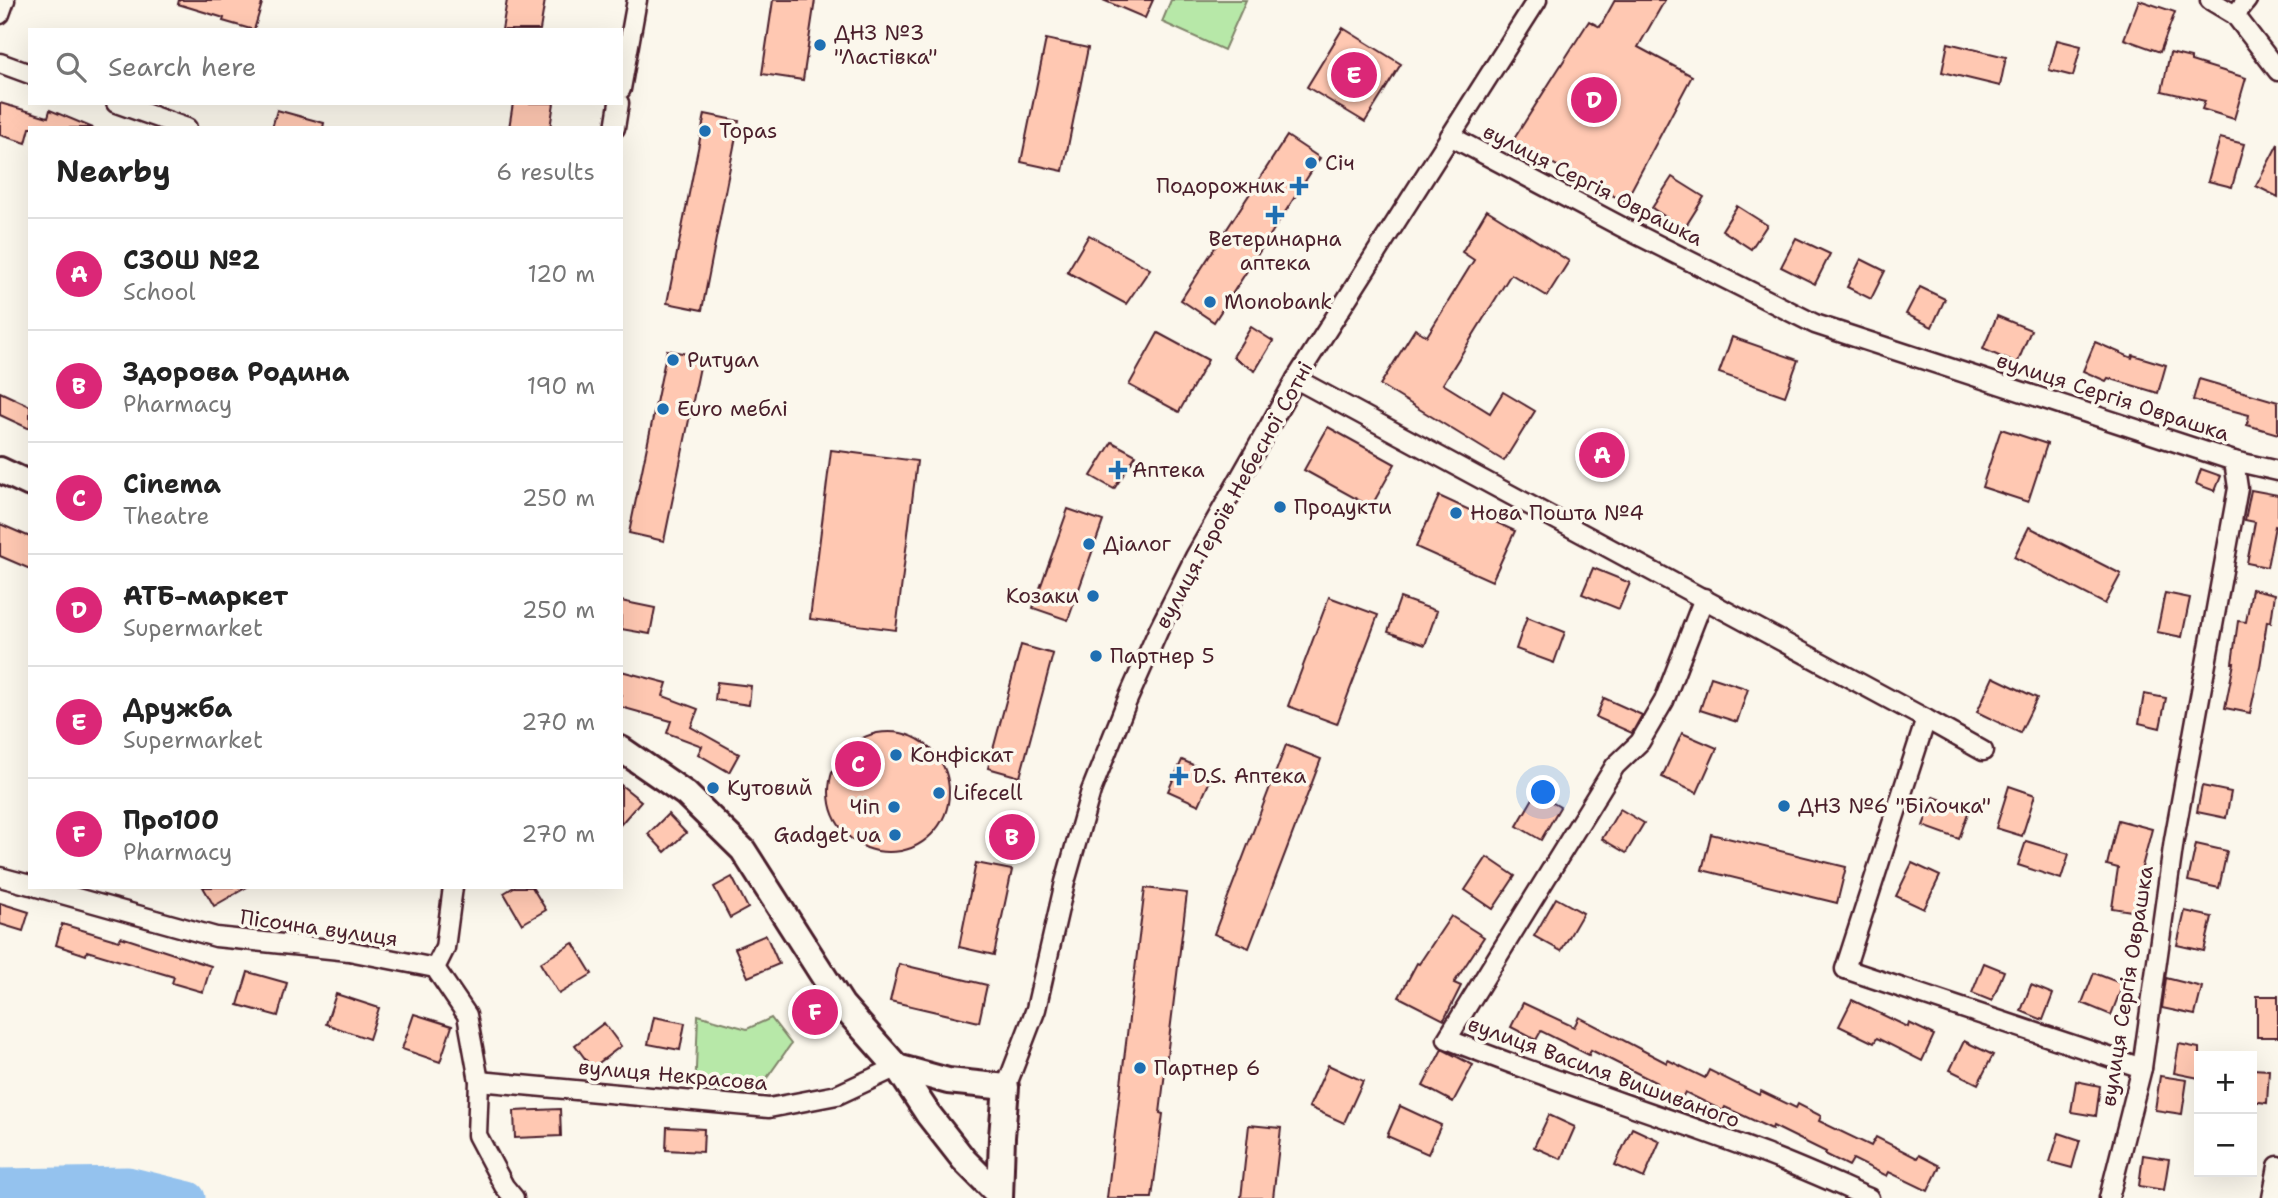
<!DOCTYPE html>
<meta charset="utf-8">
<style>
body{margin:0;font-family:"Shantell Sans",sans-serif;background:#f2f2f2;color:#222}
.controls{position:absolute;right:21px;bottom:21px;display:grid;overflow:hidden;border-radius:0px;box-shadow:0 7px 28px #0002}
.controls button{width:63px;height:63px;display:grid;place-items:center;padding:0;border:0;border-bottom:2px solid #e0e0e0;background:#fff;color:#222;font:35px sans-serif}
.you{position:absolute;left:1544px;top:793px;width:24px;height:24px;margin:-18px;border:5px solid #fff;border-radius:50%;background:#1a73e8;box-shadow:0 0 0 10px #1a73e833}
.badge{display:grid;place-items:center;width:46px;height:46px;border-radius:50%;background:#db2777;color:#fff;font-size:23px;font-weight:700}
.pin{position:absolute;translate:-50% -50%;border:4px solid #fff;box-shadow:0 2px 7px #0006}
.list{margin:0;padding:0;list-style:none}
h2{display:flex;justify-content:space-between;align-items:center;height:91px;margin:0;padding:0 28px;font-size:30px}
h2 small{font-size:23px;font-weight:400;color:#767676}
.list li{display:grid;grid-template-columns:46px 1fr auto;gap:21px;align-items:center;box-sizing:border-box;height:112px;padding:0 28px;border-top:2px solid #e0e0e0}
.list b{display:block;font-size:26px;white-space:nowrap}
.list p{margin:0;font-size:23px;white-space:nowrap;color:#767676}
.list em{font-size:23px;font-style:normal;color:#767676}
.icon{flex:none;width:38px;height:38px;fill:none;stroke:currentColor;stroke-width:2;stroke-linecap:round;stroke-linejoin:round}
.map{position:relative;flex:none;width:2278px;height:1198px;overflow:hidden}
.search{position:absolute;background:#fff;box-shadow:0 7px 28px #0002;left:28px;top:28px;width:595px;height:77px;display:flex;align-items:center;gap:18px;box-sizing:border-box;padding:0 24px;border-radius:0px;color:#767676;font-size:26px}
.panel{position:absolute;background:#fff;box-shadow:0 7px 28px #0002;left:28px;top:126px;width:595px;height:763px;border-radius:0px}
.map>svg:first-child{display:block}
.green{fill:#b7e8a8;stroke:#80846a;stroke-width:2}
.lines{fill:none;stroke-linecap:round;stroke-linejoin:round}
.river{stroke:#94c2ee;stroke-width:33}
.building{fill:#ffc8b2;stroke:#4a1f2b;stroke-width:2}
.minor-casing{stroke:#4a1f2b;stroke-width:23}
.secondary-casing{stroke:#4a1f2b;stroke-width:30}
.minor{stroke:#fbf7ec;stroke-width:18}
.secondary{stroke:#fbf7ec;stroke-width:24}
.poi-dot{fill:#1f6fb2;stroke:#fbf7ec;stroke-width:2.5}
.labels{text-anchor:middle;stroke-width:7;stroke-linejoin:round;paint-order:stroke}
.poi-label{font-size:21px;fill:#4a1f2b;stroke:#fbf7ec;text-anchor:start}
.street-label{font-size:21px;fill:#4a1f2b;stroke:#fbf7ec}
</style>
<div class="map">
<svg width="2278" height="1198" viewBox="0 0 2278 1198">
<rect width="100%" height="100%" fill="#fbf7ec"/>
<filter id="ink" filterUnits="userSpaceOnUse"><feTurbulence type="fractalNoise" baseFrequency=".0143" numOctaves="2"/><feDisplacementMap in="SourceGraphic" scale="14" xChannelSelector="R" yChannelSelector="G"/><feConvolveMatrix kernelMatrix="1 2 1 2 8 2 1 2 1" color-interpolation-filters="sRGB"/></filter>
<g filter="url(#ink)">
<g class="green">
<path d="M1171,0H1246L1224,50L1162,22Z"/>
<path d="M698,1015L747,1029L771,1018L791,1044L750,1102L695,1095Z"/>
</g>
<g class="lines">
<path class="river" d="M0,1185L128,1183L189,1198"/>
</g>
<g class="building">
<path d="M179,0H263L254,30L223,21L224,18L178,4Z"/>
<path d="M507,0H545L540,30H502Z"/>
<path d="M773,0H815L803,80L762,74Z"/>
<path d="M1103,0H1153L1145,18Z"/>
<path d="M1615,0H1665L1638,47L1692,76L1625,202L1512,142L1589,21L1600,27Z"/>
<path d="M2139,0L2175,12L2160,52L2124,39Z"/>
<path d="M1343,28L1401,64L1365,122L1307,87Z"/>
<path d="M1046,39L1088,48L1063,171L1021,162Z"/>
<path d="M2057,40L2081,46L2073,76L2049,70Z"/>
<path d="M1948,43L2006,57L2000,86L1942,72Z"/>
<path d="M2170,53L2191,58V61L2246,78L2234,119L2202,109L2205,101L2162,91Z"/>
<path d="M0,103L48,117L50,110L93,128H30L26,143L0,135Z"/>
<path d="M513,103H554L550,128H509Z"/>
<path d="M277,110L324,123L323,128H272Z"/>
<path d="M705,114L739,121L702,310L667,303Z"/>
<path d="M1287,136L1320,158L1214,322L1181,300Z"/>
<path d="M2220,138L2244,144L2232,187L2208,181Z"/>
<path d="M2278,144V197L2256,186Z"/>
<path d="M1672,177L1704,197L1684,229L1652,208Z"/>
<path d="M1737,206L1767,225L1751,249L1722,230Z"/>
<path d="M1487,210L1569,261L1547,296L1511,274L1443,384L1490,413L1503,392L1535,411L1504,461L1380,385L1415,329L1427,336L1474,260L1462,252Z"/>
<path d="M1089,235L1150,269L1126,304L1067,272Z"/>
<path d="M1796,238L1830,254L1815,284L1781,267Z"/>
<path d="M1861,259L1885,271L1871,299L1847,287Z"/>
<path d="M1920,287L1945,299L1932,327L1906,314Z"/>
<path d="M1997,316L2031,330L2017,364L1983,349Z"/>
<path d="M1251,327L1273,341L1255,371L1233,357Z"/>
<path d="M1158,333L1208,360L1179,412L1129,385Z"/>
<path d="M1732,337L1798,360L1785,396L1719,373Z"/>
<path d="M2095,342L2132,358L2133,355L2166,365L2158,393L2108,378L2106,381L2083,371Z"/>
<path d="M667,350L702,357L664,541L629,533Z"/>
<path d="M2199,379L2278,402V434L2247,425L2249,415L2193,400Z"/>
<path d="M0,392L30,406V429L0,415Z"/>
<path d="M1328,427L1395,464L1371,507L1304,470Z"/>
<path d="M2001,429L2047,444L2028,502L1982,487Z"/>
<path d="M1112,442L1136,455L1114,489L1091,476Z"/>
<path d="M831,450L917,461L896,630L810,619Z"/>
<path d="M2201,469L2221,476L2215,491L2196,484Z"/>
<path d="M2251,490L2278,495V527L2275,526L2267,567L2247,563L2255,522L2245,520Z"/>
<path d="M1439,496L1515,531L1492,581L1416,547Z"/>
<path d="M1068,509L1103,521L1068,620L1033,608Z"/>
<path d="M0,524L30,537V569L0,556Z"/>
<path d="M2029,527L2121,574L2105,604L2014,557Z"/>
<path d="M1593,568L1630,583L1619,609L1582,594Z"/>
<path d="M2252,589L2275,594L2271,622L2267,621L2260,667L2250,713L2225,708L2234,663H2232L2238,621L2246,622Z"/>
<path d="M2165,593L2190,598L2182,637L2157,632Z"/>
<path d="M1329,597L1378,615L1337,724L1288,706Z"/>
<path d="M1400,598L1437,611L1425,645L1388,632Z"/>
<path d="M621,601L655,608L650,634L621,629Z"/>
<path d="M1527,617L1565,632L1554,663L1516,649Z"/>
<path d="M1021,645L1053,654L1020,777L988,768Z"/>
<path d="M621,671L667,683L663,696L698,709L691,727L739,754L729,772L698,754L702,746L667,733L671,721L621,707Z"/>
<path d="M1711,677L1748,689L1737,722L1700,710Z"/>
<path d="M1993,677L2037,698L2020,733L1977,712Z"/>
<path d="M717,682L751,686L749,705L715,700Z"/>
<path d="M2144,694L2166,698L2160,728L2139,723Z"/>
<path d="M1604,698L1642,715L1632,733L1596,717Z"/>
<circle cx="889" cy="792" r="60"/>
<path d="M1682,733L1717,748L1697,793L1662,777Z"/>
<path d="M1286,745L1321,759L1249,948L1214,934Z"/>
<path d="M1182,760L1213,774L1199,805L1168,791Z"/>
<path d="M621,785L641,801L621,824Z"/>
<path d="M2009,786L2035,795L2022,836L1996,828Z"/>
<path d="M2202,786L2231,792L2226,818L2197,812Z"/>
<path d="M1536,793L1560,807L1541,840L1517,826Z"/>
<path d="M1934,797L1969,810L1959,839L1923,826Z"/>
<path d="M1620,809L1644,823L1626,853L1602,839Z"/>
<path d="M668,814L686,833L665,852L648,834Z"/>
<path d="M2118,820L2152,829L2137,886L2142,887L2138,912L2112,908L2118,868L2107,865Z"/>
<path d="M1711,834L1846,867L1837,903L1702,870Z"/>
<path d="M2026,841L2069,854L2061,879L2018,865Z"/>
<path d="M2196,844L2227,851L2219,888L2188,881Z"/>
<path d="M1487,857L1515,876L1493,909L1465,890Z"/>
<path d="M976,863L1012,870L994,955L959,947Z"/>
<path d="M1912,863L1940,876L1924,909L1896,896Z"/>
<path d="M732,877L748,908L730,918L714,887Z"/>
<path d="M203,887H247L214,906Z"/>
<path d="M514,887H532L546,910L522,924L504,893Z"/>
<path d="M1145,888L1187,893L1160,1113L1163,1114L1152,1198H1107Z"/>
<path d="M1556,898L1583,913L1561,951L1534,936Z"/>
<path d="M0,903L29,912L23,931L0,924Z"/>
<path d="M2185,911L2212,917L2204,951L2177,945Z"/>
<path d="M1451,916L1484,937L1454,983L1461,986L1444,1020L1399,997L1417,963L1419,964Z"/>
<path d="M62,924L119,941L121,937L211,966L203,992L172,983L174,977L87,951L86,955L56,945Z"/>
<path d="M766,935L779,964L748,977L735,948Z"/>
<path d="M573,943L592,974L559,994L540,963Z"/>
<path d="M1984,963L2004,971L1992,1001L1972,993Z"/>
<path d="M899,964L987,985L979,1022L890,1001Z"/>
<path d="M248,972L287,983L278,1016L238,1005Z"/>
<path d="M2094,973L2123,984L2111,1015L2082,1003Z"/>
<path d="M2166,978L2202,987L2195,1015L2162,1008Z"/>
<path d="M2031,985L2053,994L2043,1020L2021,1011Z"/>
<path d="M336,994L379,1008L369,1039L326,1024Z"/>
<path d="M808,994L827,1022L812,1033L792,1005Z"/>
<rect x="2257" y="996" width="21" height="41"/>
<path d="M1852,1000L1908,1027L1909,1023L1934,1035L1922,1061L1877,1038L1874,1043L1839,1026Z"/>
<path d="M1523,1003L1574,1027L1579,1017L1667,1063L1668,1060L1705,1078L1709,1070L1759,1095L1761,1091L1796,1108L1798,1104L1821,1116L1819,1121L1871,1146L1876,1137L1917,1158L1919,1155L1940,1166L1928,1191L1889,1172L1887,1176L1853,1159L1849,1166L1825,1154L1826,1152L1773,1126L1772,1129L1725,1107L1723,1111L1685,1092L1681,1100L1655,1087L1657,1083L1591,1050L1589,1055L1541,1031L1536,1040L1511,1027Z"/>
<path d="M414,1014L452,1026L440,1062L402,1049Z"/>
<path d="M654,1017L685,1023L680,1050L648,1044Z"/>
<path d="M604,1023L621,1046L592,1068L575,1045Z"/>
<path d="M1964,1041L1993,1055L1978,1084L1950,1070Z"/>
<path d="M2179,1044L2199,1048V1078L2174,1073Z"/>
<path d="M1442,1049L1473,1065L1453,1102L1423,1086Z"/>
<path d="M1328,1065L1363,1081L1344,1123L1309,1107Z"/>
<path d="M2252,1069L2269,1070L2267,1103L2252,1101Z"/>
<path d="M2160,1076L2187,1080L2182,1114L2155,1110Z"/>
<path d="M2076,1081L2100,1086L2096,1116L2071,1112Z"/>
<path d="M1400,1106L1441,1125L1428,1154L1387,1136Z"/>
<path d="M560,1109L561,1136L515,1138L514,1111Z"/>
<path d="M1549,1115L1575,1127L1561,1159L1534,1147Z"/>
<path d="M1249,1125L1281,1128L1273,1198H1241Z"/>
<path d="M667,1127L704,1129L703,1152L666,1150Z"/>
<path d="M1632,1128L1660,1141L1644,1178L1615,1165Z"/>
<path d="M2059,1133L2080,1140L2072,1168L2050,1162Z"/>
<path d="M2143,1155L2169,1159L2164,1190L2139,1186Z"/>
</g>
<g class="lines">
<g class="minor-casing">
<g id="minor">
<path d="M2210,0L2235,15L2278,71"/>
<path d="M0,14L5,0"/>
<path d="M2235,15L2247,0"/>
<path d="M0,63L30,74"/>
<path d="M621,89L637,0"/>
<path d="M116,103L187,128"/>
<path d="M615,128L619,103"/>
<path d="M1450,136L1622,227L1815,324L2234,461L2238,488L2174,840L2142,1068L2109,1198"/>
<path d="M1296,379L1926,719L1845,969L2142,1068"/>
<path d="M2234,461L2278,471"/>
<path d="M1704,598L1664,701L1640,742L1615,766L1447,1039C1552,1081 1660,1114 1765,1154C1800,1167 1835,1183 1869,1198"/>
<path d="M1926,719L1983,751"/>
<path d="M0,877L30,885"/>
<path d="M37,887L216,937L349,951L435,968L467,1015L479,1081L477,1135L504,1186L514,1198"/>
<path d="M435,968L445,948L453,887"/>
<path d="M479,1081L769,1108L837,1095L897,1067"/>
<path d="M1006,1087L1036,1009L1065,882L1091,791L1127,701L1159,629L1195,557L1296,379L1537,0"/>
<path d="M2272,1198L2278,1166"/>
</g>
</g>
<g class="secondary-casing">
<g id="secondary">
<path d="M0,470L30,484"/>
<path d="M621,749L686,794L743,850L842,1005L897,1067L928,1114L964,1160L1000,1196"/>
<path d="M897,1067L948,1081L1006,1087L1002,1137L1000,1198"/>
</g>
</g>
<use href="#minor" class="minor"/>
<use href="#secondary" class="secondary"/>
</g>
</g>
<g class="poi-dot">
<circle cx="820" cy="45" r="7"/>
<circle cx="705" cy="131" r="7"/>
<circle cx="1311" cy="163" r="7"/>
<path d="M1295.5 175.5h7v7h7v7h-7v7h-7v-7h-7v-7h7z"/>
<path d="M1271.5 204.5h7v7h7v7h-7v7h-7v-7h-7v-7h7z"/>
<circle cx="1210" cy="302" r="7"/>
<circle cx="673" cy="360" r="7"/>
<circle cx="663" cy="409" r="7"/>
<path d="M1114.5 459.5h7v7h7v7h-7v7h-7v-7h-7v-7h7z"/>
<circle cx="1280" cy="507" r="7"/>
<circle cx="1456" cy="513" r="7"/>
<circle cx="1089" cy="544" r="7"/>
<circle cx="1093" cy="596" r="7"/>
<circle cx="1096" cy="656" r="7"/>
<circle cx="896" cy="755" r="7"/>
<path d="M1175.5 765.5h7v7h7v7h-7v7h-7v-7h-7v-7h7z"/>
<circle cx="713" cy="788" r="7"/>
<circle cx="939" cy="793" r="7"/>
<circle cx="1784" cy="806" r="7"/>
<circle cx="894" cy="807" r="7"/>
<circle cx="895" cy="835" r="7"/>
<circle cx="1140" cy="1068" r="7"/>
</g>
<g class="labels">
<g class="poi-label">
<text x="834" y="40">ДНЗ №3<tspan x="834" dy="24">"Ластівка"</tspan></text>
<text x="719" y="138">Topas</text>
<text x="1325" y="170">Січ</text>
<text x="1285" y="193" text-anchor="end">Подорожник</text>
<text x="1275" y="246" text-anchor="middle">Ветеринарна<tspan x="1275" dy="24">аптека</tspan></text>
<text x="1224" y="309">Monobank</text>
<text x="687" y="367">Ритуал</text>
<text x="677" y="416">Euro меблі</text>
<text x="1132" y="477">Аптека</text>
<text x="1294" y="514">Продукти</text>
<text x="1470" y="520">Нова Пошта №4</text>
<text x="1103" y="551">Діалог</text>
<text x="1079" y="603" text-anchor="end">Козаки</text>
<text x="1110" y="663">Партнер 5</text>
<text x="910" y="762">Конфіскат</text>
<text x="1193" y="783">D.S. Аптека</text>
<text x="727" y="795">Кутовий</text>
<text x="953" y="800">Lifecell</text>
<text x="1798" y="813">ДНЗ №6 "Білочка"</text>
<text x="880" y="814" text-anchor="end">Чіп</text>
<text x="881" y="842" text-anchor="end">Gadget ua</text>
<text x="1154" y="1075">Партнер 6</text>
</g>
<g class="street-label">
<text transform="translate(1593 185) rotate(27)" y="7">вулиця Сергія Оврашка</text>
<text transform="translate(2113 397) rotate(18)" y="7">вулиця Сергія Оврашка</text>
<text transform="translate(1234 495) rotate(-61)" y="7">вулиця Героїв Небесної Сотні</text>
<text transform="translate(319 928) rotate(8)" y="7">Пісочна вулиця</text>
<text transform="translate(2127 986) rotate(-81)" y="7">вулиця Сергія Оврашка</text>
<text transform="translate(1604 1072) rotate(20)" y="7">вулиця Василя Вишиваного</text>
<text transform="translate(673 1075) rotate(5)" y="7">вулиця Некрасова</text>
</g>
</g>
</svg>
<div class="controls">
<button>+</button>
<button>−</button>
</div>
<div class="you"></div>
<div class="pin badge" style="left:1602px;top:455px">A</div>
<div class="pin badge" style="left:1012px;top:837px">B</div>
<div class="pin badge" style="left:858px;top:764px">C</div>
<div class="pin badge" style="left:1594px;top:100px">D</div>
<div class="pin badge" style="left:1354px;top:75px">E</div>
<div class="pin badge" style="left:815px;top:1012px">F</div>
<div class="search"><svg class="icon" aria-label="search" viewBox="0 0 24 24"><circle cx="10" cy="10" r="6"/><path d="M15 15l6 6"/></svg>Search here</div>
<section class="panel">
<h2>Nearby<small>6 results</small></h2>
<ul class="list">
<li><span class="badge">A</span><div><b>СЗОШ №2</b><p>School</p></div><em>120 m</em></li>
<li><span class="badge">B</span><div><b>Здорова Родина</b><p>Pharmacy</p></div><em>190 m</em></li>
<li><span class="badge">C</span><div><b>Cinema</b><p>Theatre</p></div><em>250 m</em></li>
<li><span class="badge">D</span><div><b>АТБ-маркет</b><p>Supermarket</p></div><em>250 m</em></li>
<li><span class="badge">E</span><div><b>Дружба</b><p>Supermarket</p></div><em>270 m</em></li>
<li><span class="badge">F</span><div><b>Про100</b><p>Pharmacy</p></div><em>270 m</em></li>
</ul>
</section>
</div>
